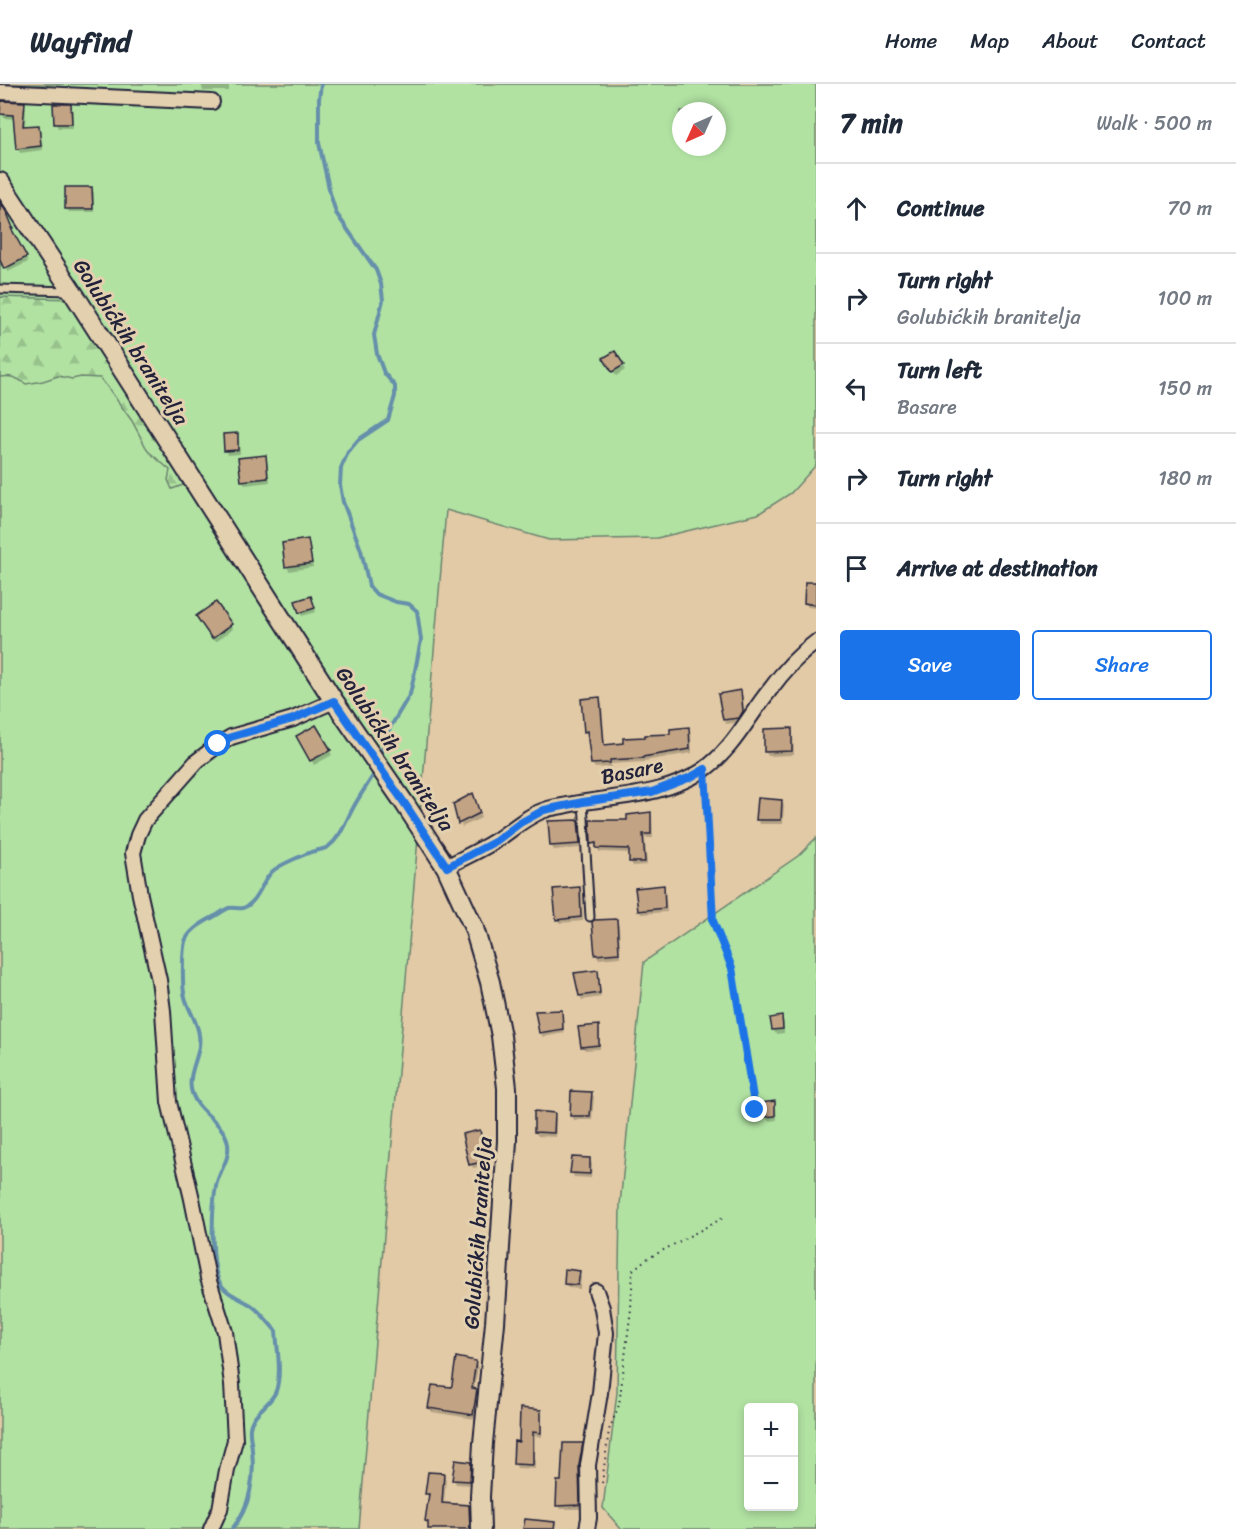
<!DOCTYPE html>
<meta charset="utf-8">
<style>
body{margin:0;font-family:Sriracha,sans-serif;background:#f2f2f3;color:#1f2937}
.controls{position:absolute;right:18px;bottom:18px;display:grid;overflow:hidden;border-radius:6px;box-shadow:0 3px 9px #0003}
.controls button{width:54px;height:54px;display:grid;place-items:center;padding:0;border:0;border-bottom:2px solid #e0e1e3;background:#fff;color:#1f2937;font:30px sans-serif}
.compass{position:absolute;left:672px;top:18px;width:54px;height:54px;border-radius:50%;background:#fff;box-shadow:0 3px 9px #0003;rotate:225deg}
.stop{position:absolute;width:18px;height:18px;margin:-14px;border:4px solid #1a73e8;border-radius:50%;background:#fff}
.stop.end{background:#1a73e8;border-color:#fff;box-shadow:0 2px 6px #0008}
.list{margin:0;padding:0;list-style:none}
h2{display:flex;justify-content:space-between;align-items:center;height:78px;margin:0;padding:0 24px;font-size:26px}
h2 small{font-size:20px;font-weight:400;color:#747a83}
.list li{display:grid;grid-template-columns:39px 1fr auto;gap:18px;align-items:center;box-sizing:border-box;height:90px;padding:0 24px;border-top:2px solid #e0e1e3}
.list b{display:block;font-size:22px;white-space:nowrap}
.list p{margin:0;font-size:20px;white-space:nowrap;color:#747a83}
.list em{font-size:20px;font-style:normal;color:#747a83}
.actions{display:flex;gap:12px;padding:18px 24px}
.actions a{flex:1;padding:14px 0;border:2px solid #1a73e8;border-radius:6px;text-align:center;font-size:21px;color:#1a73e8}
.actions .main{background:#1a73e8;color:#fff}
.icon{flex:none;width:33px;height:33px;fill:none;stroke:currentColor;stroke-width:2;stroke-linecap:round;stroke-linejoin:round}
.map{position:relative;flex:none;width:816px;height:1445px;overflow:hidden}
header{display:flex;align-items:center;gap:36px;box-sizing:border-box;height:84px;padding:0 30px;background:#fff;border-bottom:2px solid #e0e1e3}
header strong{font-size:28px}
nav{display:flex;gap:33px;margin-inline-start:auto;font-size:21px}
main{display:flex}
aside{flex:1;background:#fff}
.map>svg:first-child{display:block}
.green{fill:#b1e2a2;stroke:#6a826e;stroke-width:1.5;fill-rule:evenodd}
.forest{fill:url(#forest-firs);stroke:#6a826e;stroke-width:1.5}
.shadow{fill:#0003}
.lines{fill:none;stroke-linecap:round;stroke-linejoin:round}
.stream{stroke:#658faa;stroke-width:4}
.building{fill:#c2a384;stroke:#22223b;stroke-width:1.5}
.service-casing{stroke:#22223b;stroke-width:11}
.minor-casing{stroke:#22223b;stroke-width:18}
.tertiary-casing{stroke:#22223b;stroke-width:22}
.path{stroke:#22223b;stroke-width:2;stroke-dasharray:1.5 4.5;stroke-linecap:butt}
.service{stroke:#e3d0ae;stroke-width:7}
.minor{stroke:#e3d0ae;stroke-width:14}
.tertiary{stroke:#e3d0ae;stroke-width:18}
.route{stroke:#1a73e8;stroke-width:8}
.labels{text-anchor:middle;stroke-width:6;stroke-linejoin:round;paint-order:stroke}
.street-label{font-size:21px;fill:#22223b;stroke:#e3d0ae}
</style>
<header>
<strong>Wayfind</strong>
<nav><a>Home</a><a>Map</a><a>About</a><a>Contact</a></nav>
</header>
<main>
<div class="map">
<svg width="816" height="1445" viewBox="0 0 816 1445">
<defs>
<pattern id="forest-firs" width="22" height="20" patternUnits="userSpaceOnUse" patternTransform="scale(1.5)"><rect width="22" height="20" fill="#b1e2a2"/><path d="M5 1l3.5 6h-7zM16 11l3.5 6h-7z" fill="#98c28c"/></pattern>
</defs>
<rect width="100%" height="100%" fill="#e2caa6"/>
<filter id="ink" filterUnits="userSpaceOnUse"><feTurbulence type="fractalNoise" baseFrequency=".0167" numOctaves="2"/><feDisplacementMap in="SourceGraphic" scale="12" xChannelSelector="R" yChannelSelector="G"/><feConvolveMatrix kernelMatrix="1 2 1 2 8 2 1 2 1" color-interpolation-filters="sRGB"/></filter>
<g filter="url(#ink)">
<g class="green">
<path d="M0,0H816V381L791,409L758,430L657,454L549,456L446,426L359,1445H0ZM681,27H717V63H681Z"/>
<path d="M816,754V1445H621L603,1424L617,1308L620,1121L644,878L798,772ZM748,1324H794V1422H748Z"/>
</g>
<path class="forest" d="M0,213L74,215L174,376L183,401L172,405L168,396L170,386L148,367L132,337L109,305L100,294L81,293L72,295L58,292L43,297L26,300C17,294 11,291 0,293Z"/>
<g class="shadow">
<path d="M0,0H17V4L0,3Z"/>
<path d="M201,0H229V7H203Z"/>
<path d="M24,20L26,24L25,44L38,42L41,47L43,66L20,69L18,65L15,35L4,34L2,30Z"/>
<path d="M70,22L73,26V44H58L56,40Z"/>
<path d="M92,104L94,109V128H69L66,124Z"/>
<path d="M0,123L9,135L14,148L12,149L28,178L8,188L4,182H0Z"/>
<path d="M615,269L625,286L616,292L605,275Z"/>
<path d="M237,351L239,355L240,370L228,371L225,367Z"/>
<path d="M265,373L267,377L270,398L245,401L242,396Z"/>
<path d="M308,457L310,461L313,483L289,487L287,482Z"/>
<path d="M816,500V524L808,523L805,519Z"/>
<path d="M311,514L316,528L302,532L300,528Z"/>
<path d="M215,520L233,545L215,558L200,537Z"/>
<path d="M740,608L743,612L745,632L741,638L726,640L724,635Z"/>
<path d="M599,614L602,619L605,662L672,651L688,645L691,649L692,669L644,677V678L611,680V683L595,684L592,680L588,651L586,647Z"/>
<path d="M316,643L332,671L314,681L298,653Z"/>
<path d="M791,645L793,649L794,671L768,672L765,667Z"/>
<path d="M475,715L481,734L462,743L455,721Z"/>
<path d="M781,717L784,721L783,740H760L758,736Z"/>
<path d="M650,729L652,733L653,754H645L647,781L633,782L631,778V769L600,768L593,759Z"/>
<path d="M578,738L580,742L581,764L554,766L551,761Z"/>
<path d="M663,802L665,807L667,828L641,830L639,826Z"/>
<path d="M579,804L582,809L583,837L560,839L557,835Z"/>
<path d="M616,837L619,841L620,873L599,875L596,871L594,839Z"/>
<path d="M597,888L599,892L601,913L582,916L580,912Z"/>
<path d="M561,927L563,932L564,949L543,953L540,948Z"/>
<path d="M781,934L784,938V949L776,950L773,946Z"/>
<path d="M598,942L600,946V965L585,966L582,962Z"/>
<path d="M591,1009L594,1013L592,1036H574L572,1032Z"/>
<path d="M774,1019L776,1023L777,1036L768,1037L766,1032Z"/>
<path d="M554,1030L556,1034V1053L538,1052L535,1048Z"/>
<path d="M479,1048L482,1052L487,1081L473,1084L471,1080Z"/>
<path d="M589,1075L592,1080L591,1094L574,1093L572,1089Z"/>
<path d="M579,1189L581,1193L580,1205L568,1204L565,1200Z"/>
<path d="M475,1279L478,1283L474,1306H476L479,1310L475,1335L432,1328L429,1323L451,1304Z"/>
<path d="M540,1327L542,1332V1353L535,1352V1385L517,1384L515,1380L520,1360Z"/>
<path d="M582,1360L584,1364L581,1386V1425H560L557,1421L562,1399Z"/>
<path d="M470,1379L472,1383L471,1401L456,1400L454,1396Z"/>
<path d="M443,1391L446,1395L444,1420L468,1422L471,1427V1445H429V1441L427,1437L429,1414L426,1409Z"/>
</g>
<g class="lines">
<g class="stream">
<path d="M321,0L319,15V59L330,109L336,129L376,186L381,200L383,216L374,251L377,270L384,289L395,302V312L388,336L358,356L348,368L341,384L340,401L343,418L361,466L369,502L376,510L396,518L409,520L417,527L421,556L414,592L410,610L384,654L381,675"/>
<path d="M232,1445C250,1424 255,1394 252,1367C252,1359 249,1352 250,1344C252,1328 271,1321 276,1307C282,1288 277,1265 276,1247C268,1238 260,1227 251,1221C240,1214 224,1209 219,1197C210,1178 212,1123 216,1102C219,1086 230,1077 228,1060C225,1037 196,1030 191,1005C188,986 202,970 199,951C198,938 188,926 185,913C182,905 182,862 186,855C193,843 206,837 217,831C221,829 225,825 229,824C233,823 239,825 243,824C259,818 262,795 274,786C282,780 301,772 311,768C316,766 323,766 328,763C341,753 345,739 352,726C359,712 368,700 376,687"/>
</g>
</g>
<g class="building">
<path d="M1,17L25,18L23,42L39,41L41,62L16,65L13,31L0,30Z"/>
<path d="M53,20H71L72,40H54Z"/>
<path d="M65,103H92L93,125H65Z"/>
<path d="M0,118L7,129L13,144H11L27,173L4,185L0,176Z"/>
<path d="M615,267L624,281L612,288L603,274Z"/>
<path d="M238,349V366L224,367L223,350Z"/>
<path d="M266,371L268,394L241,397L238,374Z"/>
<path d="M308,455L312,479L285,483L282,459Z"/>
<path d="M805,498H816V521L804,519Z"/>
<path d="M311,512L315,524L299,529L295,517Z"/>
<path d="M216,518L232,540L212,555L196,532Z"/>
<path d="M741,606L743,627L739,634L723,636L718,610Z"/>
<path d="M600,613L604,661L623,659V654L645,653V651L670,650V645L689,643L690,665L643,673V674L610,676V679L591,680L587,647L584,648L581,615Z"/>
<path d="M316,641L331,666L310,677L296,652Z"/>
<path d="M792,644V667L764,668V645Z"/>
<path d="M473,709L480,729L458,740L453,720Z"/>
<path d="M758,714L782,716L781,736H756Z"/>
<path d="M651,728V750H643L645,778H629V765L596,764V759L591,760L590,736H627V731Z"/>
<path d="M578,736L580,760L550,762L548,737Z"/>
<path d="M664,801L665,824L638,827L635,804Z"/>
<path d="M580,803L581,833L556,836L553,805Z"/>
<path d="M617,835L619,869L595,871L592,838L594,836Z"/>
<path d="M598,886L600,909L579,912L574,889Z"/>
<path d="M562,926L563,945L539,949L535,927Z"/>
<path d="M782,932L783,945L772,946L770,934Z"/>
<path d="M599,941V961L581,963L578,943Z"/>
<path d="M571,1007L592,1008L590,1032H570Z"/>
<path d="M775,1017V1032L764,1033L761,1019Z"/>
<path d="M534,1027L555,1029L554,1049L534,1048Z"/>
<path d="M480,1046L486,1077L469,1081L462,1050Z"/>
<path d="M572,1073L590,1074V1090L570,1089Z"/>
<path d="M565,1185L580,1187L578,1201L564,1200Z"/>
<path d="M456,1273L476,1277L472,1304L477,1305L473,1331L428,1324L432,1301L451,1303L452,1301Z"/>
<path d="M520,1324L541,1326V1349L533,1348V1381L513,1380L514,1357L519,1358Z"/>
<path d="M563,1359H583L579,1381L580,1421L556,1422L557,1397H561Z"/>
<path d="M455,1376L471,1378L470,1397L452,1396Z"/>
<path d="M428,1388L444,1389L442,1419L469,1421L470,1445H428V1438L425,1437L429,1410H425Z"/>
<path d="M525,1435L555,1438L554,1445H523Z"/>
</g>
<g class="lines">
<g class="service-casing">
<g id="service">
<path d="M0,205L69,207"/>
<path d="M583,718L590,833"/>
</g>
</g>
<g class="minor-casing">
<g id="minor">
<path d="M0,8L212,18"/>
<path d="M446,783C463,774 479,767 495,757C511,747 526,732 545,726C552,723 560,723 567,721C612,712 663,713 702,687C732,667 748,633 769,607C782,589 798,571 816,558"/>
<path d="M211,1445L220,1425L227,1386L235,1356L232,1300L225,1248L208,1194L192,1115L169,1018L163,927L159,896L140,811L133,769L138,751L145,736L197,677L218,661L231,653L293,635L334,617"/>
<path d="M587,1445L589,1434L588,1381L600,1309L606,1249L602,1224L596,1207"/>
</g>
</g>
<g class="tertiary-casing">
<path id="tertiary" d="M0,98L72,207L334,617L405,720L446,783L474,844L490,898L501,952L507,1004V1057L495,1239L483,1359L480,1413L481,1445"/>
</g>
<g class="path">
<path d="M705,700L713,837L732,884L755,1026"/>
<path d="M602,1399L609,1346L619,1321L631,1225L633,1186L645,1176L723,1134"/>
</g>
<use href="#service" class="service"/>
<use href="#minor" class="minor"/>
<use href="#tertiary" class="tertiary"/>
</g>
</g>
<g class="lines" filter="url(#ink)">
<path class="route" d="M218,660L231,653L293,635L334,617L405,720L447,783L496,757L520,739L544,726L583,718L652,708L691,693L705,685L713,837L732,884L755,1026"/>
</g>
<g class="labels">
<g class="street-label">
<text transform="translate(131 258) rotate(57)" y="7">Golubićkih branitelja</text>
<text transform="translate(395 665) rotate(56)" y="7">Golubićkih branitelja</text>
<text transform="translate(632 687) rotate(-12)" y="7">Basare</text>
<text transform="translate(478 1149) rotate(-86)" y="7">Golubićkih branitelja</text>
</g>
</g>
</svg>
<div class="controls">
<button>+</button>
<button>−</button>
</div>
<svg class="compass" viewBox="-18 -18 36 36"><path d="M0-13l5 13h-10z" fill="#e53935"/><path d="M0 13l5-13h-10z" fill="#747a83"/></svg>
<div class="stop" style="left:218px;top:660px"></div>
<div class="stop end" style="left:755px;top:1026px"></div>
</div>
<aside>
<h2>7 min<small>Walk · 500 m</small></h2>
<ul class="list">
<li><svg class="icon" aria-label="ahead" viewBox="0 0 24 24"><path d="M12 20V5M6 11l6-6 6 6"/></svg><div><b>Continue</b></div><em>70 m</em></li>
<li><svg class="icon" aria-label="right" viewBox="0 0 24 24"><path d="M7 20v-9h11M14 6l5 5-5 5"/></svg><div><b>Turn right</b><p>Golubićkih branitelja</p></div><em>100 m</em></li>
<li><svg class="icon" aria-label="left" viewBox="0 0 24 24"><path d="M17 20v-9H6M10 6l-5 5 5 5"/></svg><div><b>Turn left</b><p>Basare</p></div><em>150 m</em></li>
<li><svg class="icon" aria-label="right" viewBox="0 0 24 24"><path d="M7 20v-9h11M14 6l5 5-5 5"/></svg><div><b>Turn right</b></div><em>180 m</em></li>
<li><svg class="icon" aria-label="arrive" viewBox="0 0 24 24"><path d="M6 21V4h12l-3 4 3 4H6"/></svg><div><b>Arrive at destination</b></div></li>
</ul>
<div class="actions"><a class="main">Save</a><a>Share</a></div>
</aside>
</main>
